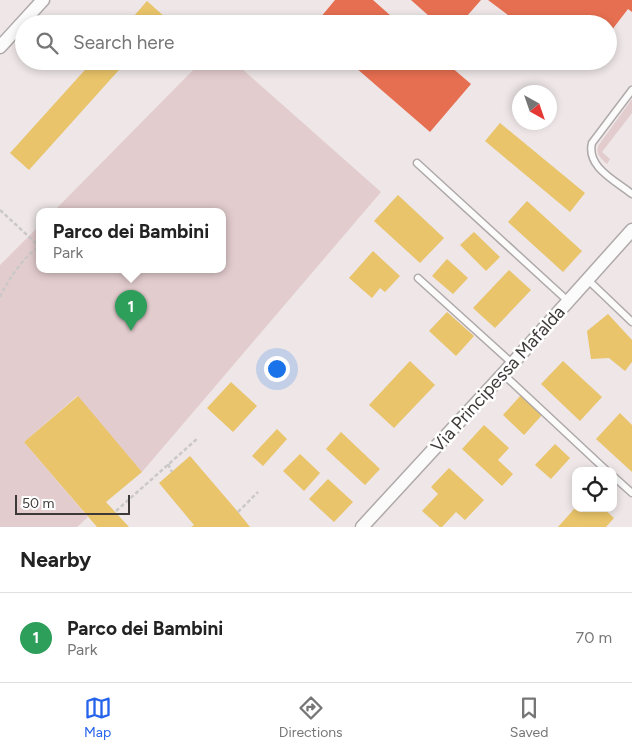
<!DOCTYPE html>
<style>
body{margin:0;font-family:Figtree,sans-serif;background:#f2f2f2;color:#222}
.controls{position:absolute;right:15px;bottom:15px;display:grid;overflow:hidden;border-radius:10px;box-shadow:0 2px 8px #0003}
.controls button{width:45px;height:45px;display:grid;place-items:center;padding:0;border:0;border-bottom:1px solid #e0e0e0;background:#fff;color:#222;font:25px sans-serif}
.compass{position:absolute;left:512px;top:85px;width:45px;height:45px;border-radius:50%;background:#fff;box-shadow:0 2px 8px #0003;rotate:140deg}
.scale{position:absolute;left:15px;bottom:12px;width:115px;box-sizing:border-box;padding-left:5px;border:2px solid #3e3939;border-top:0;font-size:14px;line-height:18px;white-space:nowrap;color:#3e3939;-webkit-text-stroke:4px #fff;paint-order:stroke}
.you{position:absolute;left:276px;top:368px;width:18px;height:18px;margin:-12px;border:4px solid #fff;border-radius:50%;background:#1a73e8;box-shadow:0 0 0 8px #1a73e833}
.badge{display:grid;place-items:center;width:32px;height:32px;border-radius:50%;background:#2563eb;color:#fff;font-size:16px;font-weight:700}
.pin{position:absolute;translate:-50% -41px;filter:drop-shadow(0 1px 2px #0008)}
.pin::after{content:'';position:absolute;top:26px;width:18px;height:15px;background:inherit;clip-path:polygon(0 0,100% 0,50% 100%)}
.popup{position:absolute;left:36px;top:208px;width:190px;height:65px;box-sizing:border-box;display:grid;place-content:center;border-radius:10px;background:#fff;filter:drop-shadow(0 1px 4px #0005);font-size:16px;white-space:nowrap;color:#767676}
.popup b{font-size:19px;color:#222}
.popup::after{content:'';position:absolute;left:50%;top:100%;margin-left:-10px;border:10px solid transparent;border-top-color:#fff}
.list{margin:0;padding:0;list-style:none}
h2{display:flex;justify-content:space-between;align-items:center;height:65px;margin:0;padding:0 20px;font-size:21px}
h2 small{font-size:16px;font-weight:400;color:#767676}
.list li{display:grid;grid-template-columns:32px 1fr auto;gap:15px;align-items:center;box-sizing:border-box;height:90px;padding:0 20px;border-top:1px solid #e0e0e0}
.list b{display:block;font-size:19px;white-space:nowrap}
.list p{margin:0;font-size:16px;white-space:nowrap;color:#767676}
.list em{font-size:16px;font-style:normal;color:#767676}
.icon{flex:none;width:28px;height:28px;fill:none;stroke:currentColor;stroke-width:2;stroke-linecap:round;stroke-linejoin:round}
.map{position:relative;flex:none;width:632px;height:527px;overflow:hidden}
.search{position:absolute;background:#fff;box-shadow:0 2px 8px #0003;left:15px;right:15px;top:15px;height:55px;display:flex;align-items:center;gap:12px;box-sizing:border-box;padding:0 18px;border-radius:28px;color:#767676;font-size:19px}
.sheet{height:155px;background:#fff}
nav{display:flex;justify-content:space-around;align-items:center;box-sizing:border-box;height:70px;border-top:1px solid #e0e0e0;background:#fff;font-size:14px;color:#767676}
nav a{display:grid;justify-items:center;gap:2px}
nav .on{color:#2563eb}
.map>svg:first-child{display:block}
.green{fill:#e3ccce}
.homes{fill:#e9c46a}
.shops{fill:#e76f51}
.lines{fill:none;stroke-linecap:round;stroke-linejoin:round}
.service-casing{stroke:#afa9a9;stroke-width:9}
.minor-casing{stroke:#afa9a9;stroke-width:15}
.path{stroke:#cbc8c8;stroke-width:2.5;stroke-dasharray:4 2.5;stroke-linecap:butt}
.service{stroke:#fcfbfb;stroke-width:6}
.minor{stroke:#fcfbfb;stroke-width:12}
.labels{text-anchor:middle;stroke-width:5;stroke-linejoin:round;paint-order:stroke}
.street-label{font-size:18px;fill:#3e3939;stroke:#fff}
</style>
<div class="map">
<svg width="632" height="527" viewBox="0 0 632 527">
<rect width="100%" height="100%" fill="#eee6e7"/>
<g class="green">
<path d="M202,61H233L381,192L142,472L77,396L24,442L88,517L77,527H0V265L40,225V270H222V212H53Z"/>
<path d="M632,99V113L602,152L610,159L607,164C600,158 596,154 598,146Z"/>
</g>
<g class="homes">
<path d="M147,1L166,18L162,24H127Z"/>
<path d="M93,61H127L29,170L10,153Z"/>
<path d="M500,123L585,193L570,212L485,141Z"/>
<path d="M398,195L444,238L420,263L374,221Z"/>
<path d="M527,201L582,251L563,272L508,222Z"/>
<path d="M474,232L500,257L486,271L460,245Z"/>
<path d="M373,251L400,276L385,292L380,288L372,298L349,278Z"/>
<path d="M447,259L468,278L453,294L432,276Z"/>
<path d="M509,270L531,290L495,328L473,308Z"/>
<path d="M447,312L474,336L456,356L429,331Z"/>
<path d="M608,314L632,340V362L625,371L609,358L591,359L587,331Z"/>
<path d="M410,361L435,385L394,428L369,405Z"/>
<path d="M563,361L602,397L580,421L541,384Z"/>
<path d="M231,382L257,406L233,432L207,408Z"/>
<path d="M521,395L542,415L524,435L503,415Z"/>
<path d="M78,396L142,472L106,502L129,527H97L24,442Z"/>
<path d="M620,413L632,425V472L596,439Z"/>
<path d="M484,425L509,448L498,460L513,474L502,486L462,449Z"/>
<path d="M277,429L287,439L263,466L252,456Z"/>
<path d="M341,432L380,469L365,485L326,449Z"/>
<path d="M555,444L570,458L551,479L535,465Z"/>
<path d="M300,454L320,473L304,491L283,471Z"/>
<path d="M190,456L238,512L250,527H191L194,525L159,483Z"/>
<path d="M449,468L484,500L465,520L456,512L442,527H440L422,511L438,494L431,487Z"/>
<path d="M328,479L353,502L334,522L309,499Z"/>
<path d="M575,508H603L614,518L606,527H558Z"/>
</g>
<g class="shops">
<path d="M335,0H373L400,24H315Z"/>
<path d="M411,0H481L460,24H438Z"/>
<path d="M488,0H632V12L628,9L608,35V24H520Z"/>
<path d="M348,61H444L471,84L430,132Z"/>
<path d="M570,61H588L582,70Z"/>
</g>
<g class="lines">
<g class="service-casing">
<g id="service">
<path d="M632,90L592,143C586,167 616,181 632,194"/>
<path d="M417,163L569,302"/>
<path d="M418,278L513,364"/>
<path d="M588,280L632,322"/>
<path d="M503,374L607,471"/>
<path d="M613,476L632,493"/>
</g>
</g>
<g class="minor-casing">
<g id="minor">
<path d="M0,47L43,0"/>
<path d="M362,527L503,374L632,230"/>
</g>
</g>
<g class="path">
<path d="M0,210L39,246"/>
<path d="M100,270L120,271L131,270"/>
<path d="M0,297C7,281 25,254 40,247"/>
<path d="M168,464L172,472"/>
<path d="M116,511L198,438"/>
<path d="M238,512L258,492"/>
</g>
<use href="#service" class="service"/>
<use href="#minor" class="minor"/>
</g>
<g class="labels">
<g class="street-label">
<text transform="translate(498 379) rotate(-48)" y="6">Via Principessa Mafalda</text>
</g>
</g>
</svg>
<div class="controls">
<button><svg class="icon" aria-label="locate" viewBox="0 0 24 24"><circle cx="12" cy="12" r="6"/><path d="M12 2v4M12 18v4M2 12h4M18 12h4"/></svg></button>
</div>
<svg class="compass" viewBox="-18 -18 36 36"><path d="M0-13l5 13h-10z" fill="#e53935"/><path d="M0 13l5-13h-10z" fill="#767676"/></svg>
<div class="scale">50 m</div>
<div class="you"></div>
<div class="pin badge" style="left:131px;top:331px;background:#2e9e5b">1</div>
<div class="popup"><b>Parco dei Bambini</b>Park</div>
<div class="search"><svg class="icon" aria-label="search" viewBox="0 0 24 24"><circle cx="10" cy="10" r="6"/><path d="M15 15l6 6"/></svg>Search here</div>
</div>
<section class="sheet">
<h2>Nearby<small></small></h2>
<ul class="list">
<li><span class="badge" style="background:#2e9e5b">1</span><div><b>Parco dei Bambini</b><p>Park</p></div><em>70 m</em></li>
</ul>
</section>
<nav>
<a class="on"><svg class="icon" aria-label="map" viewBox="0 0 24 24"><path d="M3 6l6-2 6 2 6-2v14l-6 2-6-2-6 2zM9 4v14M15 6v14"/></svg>Map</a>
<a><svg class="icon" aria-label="directions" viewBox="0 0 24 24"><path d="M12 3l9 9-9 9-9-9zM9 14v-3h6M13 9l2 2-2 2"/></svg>Directions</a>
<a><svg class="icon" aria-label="saved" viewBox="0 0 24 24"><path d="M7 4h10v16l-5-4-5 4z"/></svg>Saved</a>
</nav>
